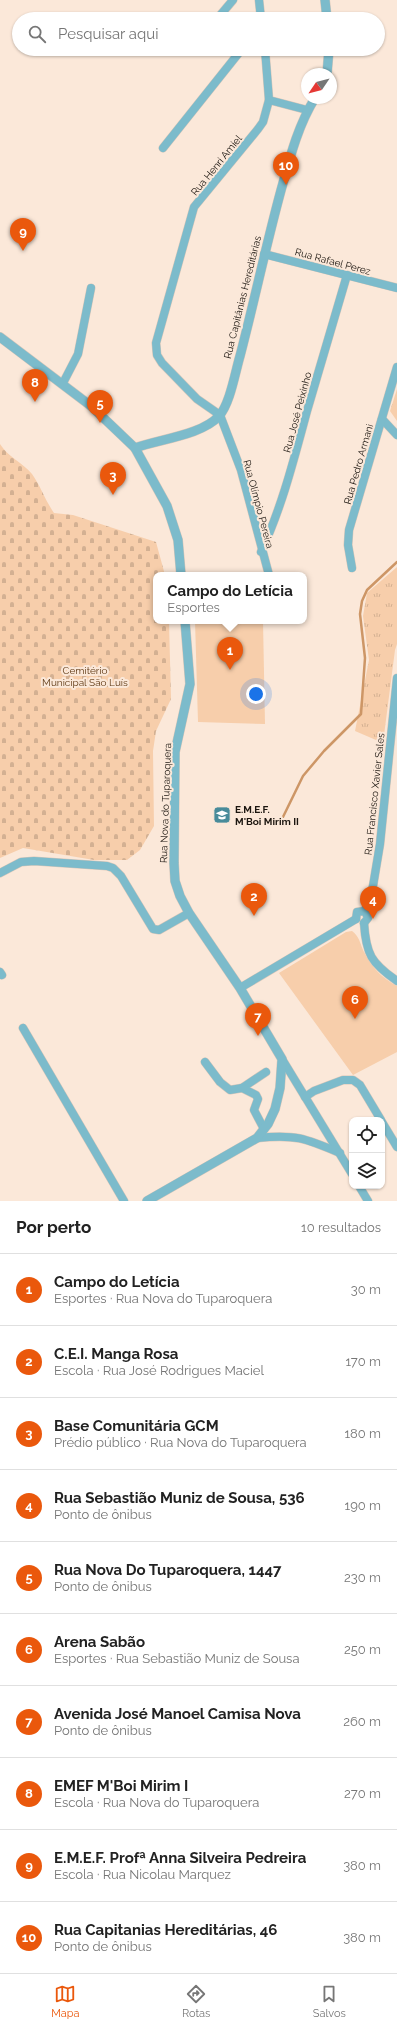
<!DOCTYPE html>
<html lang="pt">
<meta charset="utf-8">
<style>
body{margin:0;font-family:Raleway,sans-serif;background:#f6f6f6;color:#222}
.controls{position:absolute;right:12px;bottom:12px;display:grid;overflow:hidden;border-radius:8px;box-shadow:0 1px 3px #0004}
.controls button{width:36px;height:36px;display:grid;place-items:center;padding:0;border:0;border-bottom:1px solid #e0e0e0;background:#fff;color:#222;font:20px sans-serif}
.compass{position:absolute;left:301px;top:68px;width:36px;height:36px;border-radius:50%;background:#fff;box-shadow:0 1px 3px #0004;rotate:235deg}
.you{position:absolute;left:256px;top:694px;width:14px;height:14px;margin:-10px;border:3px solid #fff;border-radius:50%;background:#1a73e8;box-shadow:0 0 0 6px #1a73e833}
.badge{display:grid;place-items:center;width:26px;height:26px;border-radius:50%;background:#ea580c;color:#fff;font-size:13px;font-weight:700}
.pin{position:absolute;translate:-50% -33px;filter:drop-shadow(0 1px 2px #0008)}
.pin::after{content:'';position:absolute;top:21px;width:14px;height:12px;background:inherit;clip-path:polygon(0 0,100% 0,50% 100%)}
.popup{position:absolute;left:153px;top:572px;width:154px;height:52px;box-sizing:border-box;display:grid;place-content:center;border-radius:8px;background:#fff;filter:drop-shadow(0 1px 3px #0005);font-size:13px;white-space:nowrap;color:#767676}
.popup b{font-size:15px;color:#222}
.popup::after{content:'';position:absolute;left:50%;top:100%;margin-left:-8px;border:8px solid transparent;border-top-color:#fff}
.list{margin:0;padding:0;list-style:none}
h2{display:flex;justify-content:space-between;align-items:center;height:52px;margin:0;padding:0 16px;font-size:17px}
h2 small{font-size:13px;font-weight:400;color:#767676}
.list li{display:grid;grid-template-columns:26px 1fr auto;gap:12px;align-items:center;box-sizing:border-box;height:72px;padding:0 16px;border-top:1px solid #e0e0e0}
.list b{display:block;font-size:15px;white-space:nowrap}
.list p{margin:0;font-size:13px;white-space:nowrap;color:#767676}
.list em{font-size:13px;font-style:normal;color:#767676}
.icon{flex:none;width:22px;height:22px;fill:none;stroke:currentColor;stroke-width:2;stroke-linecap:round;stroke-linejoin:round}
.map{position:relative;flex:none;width:397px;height:1201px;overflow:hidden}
.search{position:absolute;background:#fff;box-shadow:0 1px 3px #0004;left:12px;right:12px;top:12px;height:44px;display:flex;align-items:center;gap:10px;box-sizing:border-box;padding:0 14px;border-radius:22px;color:#767676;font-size:15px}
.sheet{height:772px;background:#fff}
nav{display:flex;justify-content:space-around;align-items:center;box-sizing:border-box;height:56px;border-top:1px solid #e0e0e0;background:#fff;font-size:11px;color:#767676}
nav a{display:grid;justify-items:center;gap:2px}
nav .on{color:#ea580c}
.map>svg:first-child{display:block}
.cemetery{fill:url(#cemetery-stones)}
.park{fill:url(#park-tufts)}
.pitch{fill:#f7ceab}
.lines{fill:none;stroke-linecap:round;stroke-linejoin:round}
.stream{stroke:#cd9666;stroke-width:2.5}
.minor-casing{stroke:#d7c6b9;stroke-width:9}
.tertiary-casing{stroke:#d7c6b9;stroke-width:10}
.minor{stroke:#7cbbcb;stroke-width:8}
.tertiary{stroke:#7cbbcb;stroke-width:9}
.labels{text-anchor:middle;stroke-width:4;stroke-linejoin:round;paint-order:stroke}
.street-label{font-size:10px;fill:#1b150f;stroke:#fbe8d9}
.park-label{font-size:10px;fill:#603a15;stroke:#fbe8d9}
.poi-label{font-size:10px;font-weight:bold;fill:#1b150f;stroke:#fbe8d9;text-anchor:start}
</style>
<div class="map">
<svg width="397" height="1201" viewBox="0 0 397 1201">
<defs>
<pattern id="cemetery-stones" width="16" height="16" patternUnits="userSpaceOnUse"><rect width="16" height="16" fill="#f7ceab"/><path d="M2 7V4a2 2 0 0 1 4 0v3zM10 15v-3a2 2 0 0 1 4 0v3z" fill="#d3b092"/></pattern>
<pattern id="park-tufts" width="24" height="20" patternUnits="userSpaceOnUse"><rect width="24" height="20" fill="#f7ceab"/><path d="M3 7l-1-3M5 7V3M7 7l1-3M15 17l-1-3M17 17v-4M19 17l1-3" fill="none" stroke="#d3b092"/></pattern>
</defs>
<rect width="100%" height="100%" fill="#fbe8d9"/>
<path class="cemetery" d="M0,444C8,457 23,463 32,474C40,485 45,500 54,513L73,515L156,542L165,575H156V621H169L171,699L156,731L153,751L154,826L140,850L127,860H94L23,848L0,858Z"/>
<g class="park">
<path d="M397,389V421L390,411Z"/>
<path d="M397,567V644L395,650L383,743L355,731L369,660L363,616L367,593Z"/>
</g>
<g class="pitch">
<path d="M195,621H263L265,724L198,722Z"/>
<path d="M352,931C360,937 360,944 364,952C373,969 381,977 397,986V1052L353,1075L279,973L346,932Z"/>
</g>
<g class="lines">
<path class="stream" d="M282,819L303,776L324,751L361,714L365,658L360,614L362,601L367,590L397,562"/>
<g class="minor-casing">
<g id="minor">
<path d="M259,0L261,19"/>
<path d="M217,19L233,0"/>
<path d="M265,49L269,100L307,110"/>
<path d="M163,148L242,49"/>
<path d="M264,254L397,288"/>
<path d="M63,383L78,354L91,288"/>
<path d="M382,419L397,435"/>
<path d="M261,552C282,507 294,459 307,411C320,366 334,320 347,275"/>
<path d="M352,568L348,545L349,530L397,367"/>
<path d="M269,575L241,470L220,415L197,399L162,363L157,355L156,343L194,207L258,129L263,122L269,100"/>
<path d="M0,873L21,862L34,861L107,866L113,868L121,876L153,929L159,930L189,913"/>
<path d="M365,911L373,886L380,844L397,678"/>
<path d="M356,919L357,912L365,911L368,918L364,923"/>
<path d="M364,923C366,954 371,963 397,981"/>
<path d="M0,972L2,975"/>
<path d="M240,988L356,919"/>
<path d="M23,1028L124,1201"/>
<path d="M282,1059L352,1174"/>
<path d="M205,1062L220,1082L230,1090L242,1088L266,1072"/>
<path d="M242,1088L256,1095L258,1099L254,1110L264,1129"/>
<path d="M305,1097L314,1091L343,1080H353L360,1085L381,1120"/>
<path d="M382,1122L397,1147"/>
<path d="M257,1138C295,1134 305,1138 340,1153"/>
<path d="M359,1186L368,1201"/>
</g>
</g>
<g class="tertiary-casing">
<g id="tertiary">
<path d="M325,0L327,19"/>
<path d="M327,74L329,49"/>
<path d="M0,337L91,406L135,448L167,506L178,540L181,575"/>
<path d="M135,448C160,439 202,435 219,416C230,404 235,373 240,356C255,299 267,240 283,183C291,153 299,124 315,98"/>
<path d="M147,1201L257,1138L268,1124L275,1109L280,1088L282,1059L240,988L189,913L180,896L175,881L174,863L175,752L190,684L185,621"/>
</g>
</g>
<use href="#minor" class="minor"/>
<use href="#tertiary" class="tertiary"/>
</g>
<defs>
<g id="school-square" transform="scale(0.9)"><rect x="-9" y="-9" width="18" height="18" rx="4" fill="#488b9a" stroke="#fbe8d9"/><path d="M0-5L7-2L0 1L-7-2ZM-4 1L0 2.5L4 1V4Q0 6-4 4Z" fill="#fff"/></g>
</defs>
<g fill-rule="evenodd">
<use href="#school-square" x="222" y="815"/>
</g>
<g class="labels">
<g class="street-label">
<text transform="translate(216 165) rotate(-51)" y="4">Rua Henri Amiel</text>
<text transform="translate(333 261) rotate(15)" y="4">Rua Rafael Perez</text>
<text transform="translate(242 297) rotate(-76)" y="4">Rua Capitânias Hereditárias</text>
<text transform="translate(297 412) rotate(-75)" y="4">Rua José Peixinho</text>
<text transform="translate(358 464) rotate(-74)" y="4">Rua Pedro Armani</text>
<text transform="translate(259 504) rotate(75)" y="4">Rua Olímpio Pereira</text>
<text transform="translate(374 794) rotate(-84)" y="4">Rua Francisco Xavier Sales</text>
<text transform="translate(165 803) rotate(-88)" y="4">Rua Nova do Tuparoquera</text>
</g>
<g class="park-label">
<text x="85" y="674">Cemitério<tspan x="85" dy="12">Municipal São Luís</tspan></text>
</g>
<g class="poi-label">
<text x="235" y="813">E.M.E.F.<tspan x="235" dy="12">M'Boi Mirim II</tspan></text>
</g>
</g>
</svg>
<div class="controls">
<button><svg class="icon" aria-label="locate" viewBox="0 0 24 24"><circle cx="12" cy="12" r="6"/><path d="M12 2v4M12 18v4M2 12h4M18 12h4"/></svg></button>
<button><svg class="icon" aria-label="layers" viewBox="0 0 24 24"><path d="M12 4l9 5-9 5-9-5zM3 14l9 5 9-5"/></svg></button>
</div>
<svg class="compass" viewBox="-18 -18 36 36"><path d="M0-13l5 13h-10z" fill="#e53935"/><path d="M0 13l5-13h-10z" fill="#767676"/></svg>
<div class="you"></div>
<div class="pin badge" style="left:230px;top:670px">1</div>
<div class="popup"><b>Campo do Letícia</b>Esportes</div>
<div class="pin badge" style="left:254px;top:916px">2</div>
<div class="pin badge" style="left:113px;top:495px">3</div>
<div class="pin badge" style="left:373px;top:919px">4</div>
<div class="pin badge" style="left:100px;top:423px">5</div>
<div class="pin badge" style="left:355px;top:1019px">6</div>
<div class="pin badge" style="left:258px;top:1036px">7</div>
<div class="pin badge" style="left:35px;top:402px">8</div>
<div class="pin badge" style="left:23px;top:251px">9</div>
<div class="pin badge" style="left:286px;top:185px">10</div>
<div class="search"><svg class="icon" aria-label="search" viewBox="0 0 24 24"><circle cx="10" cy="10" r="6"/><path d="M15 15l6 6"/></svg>Pesquisar aqui</div>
</div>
<section class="sheet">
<h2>Por perto<small>10 resultados</small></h2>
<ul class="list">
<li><span class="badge">1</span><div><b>Campo do Letícia</b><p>Esportes · Rua Nova do Tuparoquera</p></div><em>30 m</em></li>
<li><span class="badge">2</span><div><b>C.E.I. Manga Rosa</b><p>Escola · Rua José Rodrigues Maciel</p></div><em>170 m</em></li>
<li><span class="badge">3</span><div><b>Base Comunitária GCM</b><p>Prédio público · Rua Nova do Tuparoquera</p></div><em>180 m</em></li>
<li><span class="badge">4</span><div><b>Rua Sebastião Muniz de Sousa, 536</b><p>Ponto de ônibus</p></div><em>190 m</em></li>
<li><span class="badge">5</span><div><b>Rua Nova Do Tuparoquera, 1447</b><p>Ponto de ônibus</p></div><em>230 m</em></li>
<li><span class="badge">6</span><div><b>Arena Sabão</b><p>Esportes · Rua Sebastião Muniz de Sousa</p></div><em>250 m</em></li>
<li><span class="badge">7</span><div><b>Avenida José Manoel Camisa Nova</b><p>Ponto de ônibus</p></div><em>260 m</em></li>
<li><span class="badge">8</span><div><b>EMEF M'Boi Mirim I</b><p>Escola · Rua Nova do Tuparoquera</p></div><em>270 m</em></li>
<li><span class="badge">9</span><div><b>E.M.E.F. Profª Anna Silveira Pedreira</b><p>Escola · Rua Nicolau Marquez</p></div><em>380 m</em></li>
<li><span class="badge">10</span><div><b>Rua Capitanias Hereditárias, 46</b><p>Ponto de ônibus</p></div><em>380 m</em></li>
</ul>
</section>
<nav>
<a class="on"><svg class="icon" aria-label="map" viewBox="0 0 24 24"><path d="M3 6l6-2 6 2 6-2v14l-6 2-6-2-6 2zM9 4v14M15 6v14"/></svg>Mapa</a>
<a><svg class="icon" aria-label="directions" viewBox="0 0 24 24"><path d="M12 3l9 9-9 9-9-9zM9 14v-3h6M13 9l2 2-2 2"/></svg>Rotas</a>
<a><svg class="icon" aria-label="saved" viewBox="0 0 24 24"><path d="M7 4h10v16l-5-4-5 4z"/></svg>Salvos</a>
</nav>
